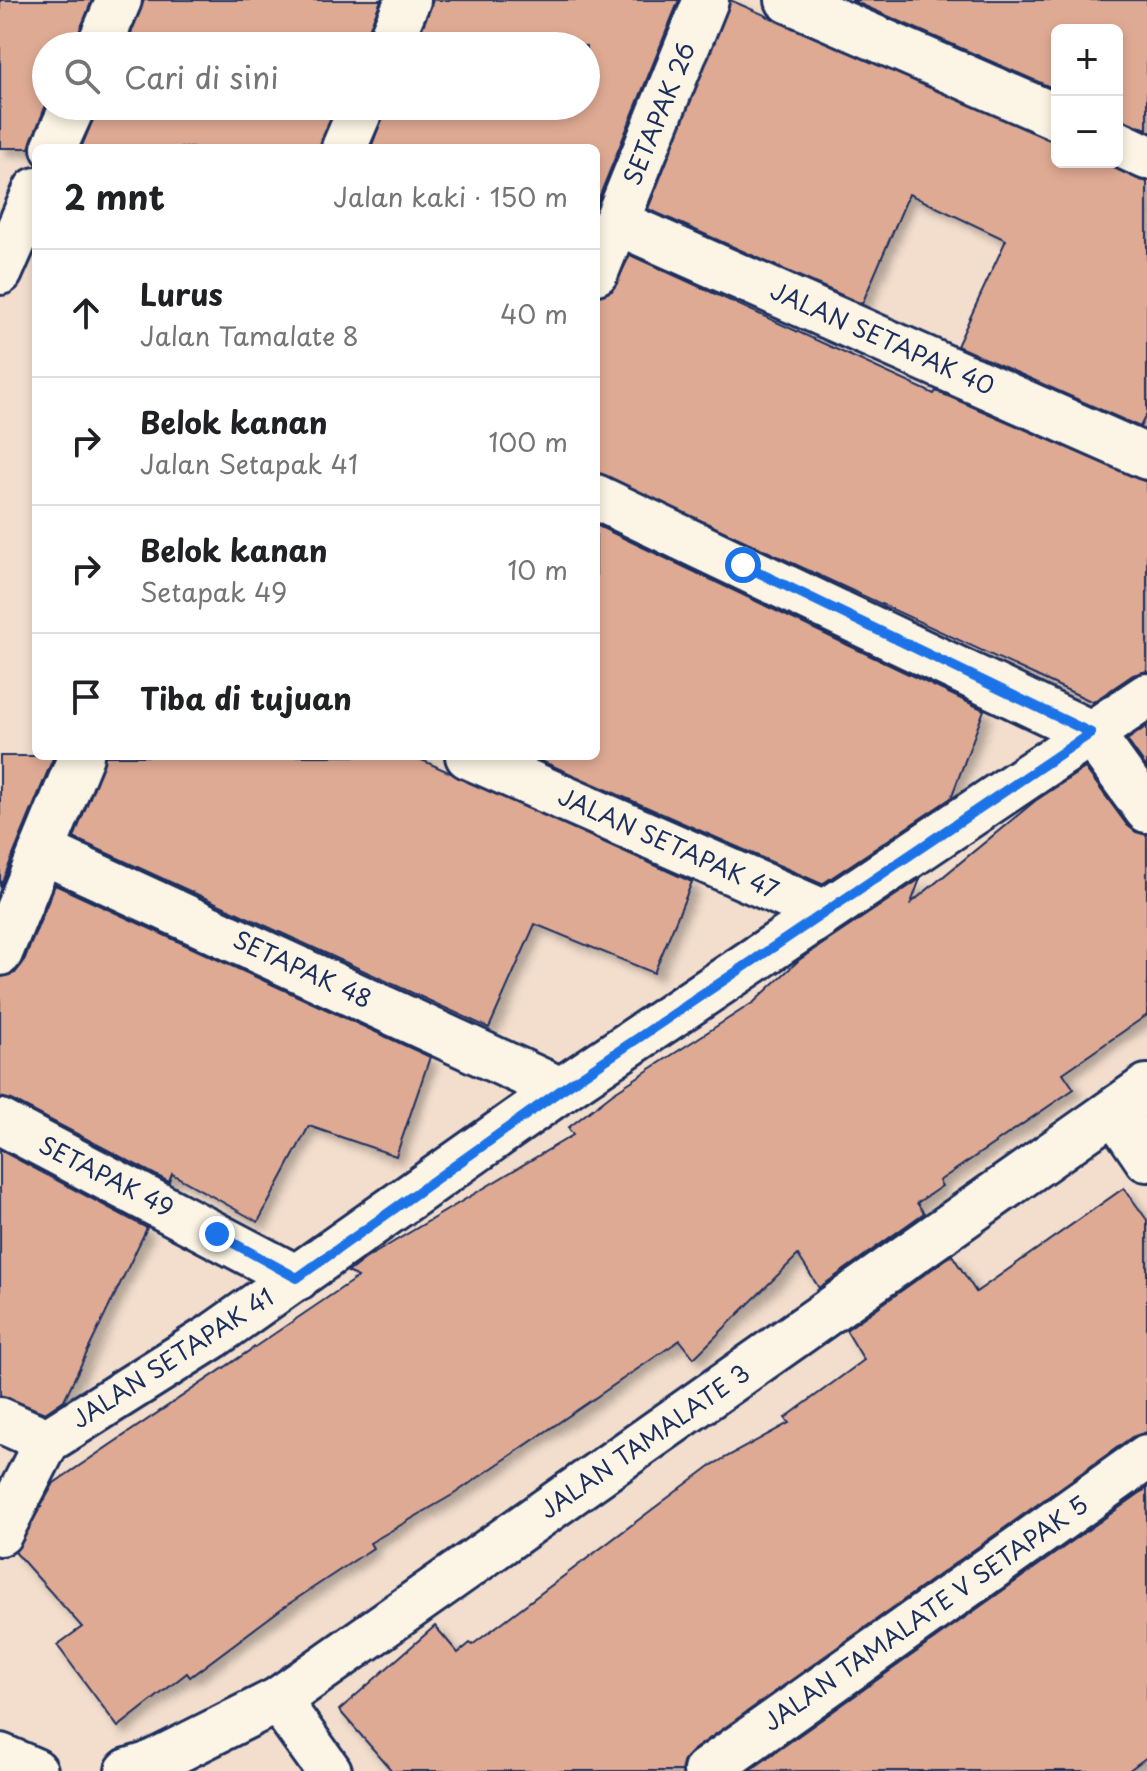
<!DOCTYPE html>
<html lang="id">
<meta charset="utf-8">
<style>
body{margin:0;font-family:"Playpen Sans",sans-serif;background:#f2f2f2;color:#202124}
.controls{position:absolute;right:24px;top:24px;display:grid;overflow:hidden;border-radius:12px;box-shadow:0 4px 12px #0003}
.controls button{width:72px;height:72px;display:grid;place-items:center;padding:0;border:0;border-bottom:2px solid #e0e0e0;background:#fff;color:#202124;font:40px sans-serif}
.stop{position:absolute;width:24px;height:24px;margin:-18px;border:6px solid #1a73e8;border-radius:50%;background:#fff}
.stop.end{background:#1a73e8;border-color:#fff;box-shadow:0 2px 8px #0008}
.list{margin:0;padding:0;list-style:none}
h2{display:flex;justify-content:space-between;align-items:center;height:104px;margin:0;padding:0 32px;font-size:34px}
h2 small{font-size:26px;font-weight:400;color:#757577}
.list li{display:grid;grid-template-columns:52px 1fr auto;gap:24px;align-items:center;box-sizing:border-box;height:128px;padding:0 32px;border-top:2px solid #e0e0e0}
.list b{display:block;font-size:30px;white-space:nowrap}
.list p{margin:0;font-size:26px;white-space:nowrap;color:#757577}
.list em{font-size:26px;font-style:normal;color:#757577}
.icon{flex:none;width:44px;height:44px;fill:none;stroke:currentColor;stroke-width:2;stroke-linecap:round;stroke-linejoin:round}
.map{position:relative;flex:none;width:1147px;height:1771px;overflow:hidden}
.search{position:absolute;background:#fff;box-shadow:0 4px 12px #0003;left:32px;top:32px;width:568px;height:88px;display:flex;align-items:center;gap:20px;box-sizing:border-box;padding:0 28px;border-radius:44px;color:#757577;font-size:30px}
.panel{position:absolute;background:#fff;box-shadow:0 4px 12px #0003;left:32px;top:144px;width:568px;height:616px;border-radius:12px}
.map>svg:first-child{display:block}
.building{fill:#dfaa94;stroke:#1b2f5e;stroke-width:2;filter:url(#shadow)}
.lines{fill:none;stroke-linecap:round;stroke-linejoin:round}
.street-casing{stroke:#1b2f5e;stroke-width:50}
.secondary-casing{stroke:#1b2f5e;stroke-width:50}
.street{stroke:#fcf5e5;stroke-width:44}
.secondary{stroke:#fcf5e5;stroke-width:44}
.route{stroke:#1a73e8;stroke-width:10}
.labels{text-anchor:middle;stroke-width:7;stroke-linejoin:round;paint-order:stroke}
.street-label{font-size:24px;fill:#1b2f5e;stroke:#fcf5e5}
</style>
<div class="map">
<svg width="1147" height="1771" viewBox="0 0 1147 1771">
<defs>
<filter id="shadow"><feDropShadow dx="7" dy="7" stdDeviation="4" flood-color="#0004"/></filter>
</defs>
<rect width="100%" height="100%" fill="#f3decd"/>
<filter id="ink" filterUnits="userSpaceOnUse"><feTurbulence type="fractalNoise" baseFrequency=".0125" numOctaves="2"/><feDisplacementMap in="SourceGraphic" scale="16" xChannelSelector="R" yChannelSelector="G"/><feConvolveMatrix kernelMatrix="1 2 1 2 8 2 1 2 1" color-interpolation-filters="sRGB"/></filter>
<g filter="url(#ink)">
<g class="building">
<path d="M0,0H92L74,46H46V105L29,148H0Z"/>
<path d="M144,0H381L363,46H126Z"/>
<path d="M433,0H679L596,205V148H371L386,106H586V46H415Z"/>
<path d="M730,0L1057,142V162H1102L1147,182V413L1140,427L957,346L1006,240L909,194L862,304L648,209Z"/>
<path d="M851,0H1147V129L1117,118V30H1057V90Z"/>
<path d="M98,106H335L320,148H81Z"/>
<path d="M630,255L934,394L936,391L1147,482V671L1133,675L1093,702L596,472V296L612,291Z"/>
<path d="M596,525L984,710L951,798L822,884L530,756H596Z"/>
<path d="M1147,726V768L1127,740Z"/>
<path d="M0,756H54L0,887Z"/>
<path d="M105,756H413L692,882L654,973L535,924L489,1028L74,838Z"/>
<path d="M1085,768L1127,825L1136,832L1147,835V1015L1063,1073L1074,1089L939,1181L942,1186L917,1203L924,1213L819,1288L798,1255L694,1358L680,1340L454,1494L370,1543L373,1548L281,1609L190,1677L187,1673L118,1727L57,1645L82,1627L15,1552L54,1483L358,1277L348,1272L365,1259L573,1135L568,1128L613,1093L754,1002L799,960L920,879L911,903L1035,801Z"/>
<path d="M55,885L430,1057L396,1156L309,1126L258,1222L172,1174L169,1182L12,1100L0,1097V977L15,973L23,963Z"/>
<path d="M0,1150L147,1228L64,1400L45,1413L0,1395Z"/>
<path d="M1124,1188L1147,1220V1432L1132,1437L692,1751L684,1760L681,1771H392L339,1710L435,1626L458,1653L470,1643L472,1645L710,1466L789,1423L785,1418L864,1360L846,1330L952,1255L976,1292Z"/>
<path d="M1147,1488V1757L1128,1771H749Z"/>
</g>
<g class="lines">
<g class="street-casing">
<g id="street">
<path d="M788,0L1057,117"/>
<path d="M99,46L119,0"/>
<path d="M388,46L408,0"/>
<path d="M1117,143L1147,157"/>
<path d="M54,148L73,106"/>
<path d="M344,148L362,106"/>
<path d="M616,222L1147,457"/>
<path d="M0,272L36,190"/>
<path d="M596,272L706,0"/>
<path d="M596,497L1091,733L1147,810"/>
<path d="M468,756L823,912"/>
<path d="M42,851L561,1090"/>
<path d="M0,953L81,756"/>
<path d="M1115,1112L1147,1159"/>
<path d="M0,1122L297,1278"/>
<path d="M0,1420L47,1441"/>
<path d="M47,1441L213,1336L561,1090L1147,696"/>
<path d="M0,1533L47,1441"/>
<path d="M706,1771L1147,1457"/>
</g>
</g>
<g class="secondary-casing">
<g id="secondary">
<path d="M278,1700L329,1771"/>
<path d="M0,1756L35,1771"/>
<path d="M128,1771L148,1765L278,1700L1147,1087"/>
</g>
</g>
<use href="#street" class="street"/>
<use href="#secondary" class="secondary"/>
</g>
</g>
<g class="lines" filter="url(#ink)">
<path class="route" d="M217,1234L297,1278L561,1090L1091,733L743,565"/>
</g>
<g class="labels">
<g class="street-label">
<text transform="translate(660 114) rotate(-68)" y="8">SETAPAK 26</text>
<text transform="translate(882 339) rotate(24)" y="8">JALAN SETAPAK 40</text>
<text transform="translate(668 844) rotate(24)" y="8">JALAN SETAPAK 47</text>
<text transform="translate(302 970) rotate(25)" y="8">SETAPAK 48</text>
<text transform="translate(106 1177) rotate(27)" y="8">SETAPAK 49</text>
<text transform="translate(173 1359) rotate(-33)" y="8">JALAN SETAPAK 41</text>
<text transform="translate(645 1442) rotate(-35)" y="8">JALAN TAMALATE 3</text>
<text transform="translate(926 1614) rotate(-35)" y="8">JALAN TAMALATE V SETAPAK 5</text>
</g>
</g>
</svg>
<div class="controls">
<button>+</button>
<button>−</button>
</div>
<div class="stop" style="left:743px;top:565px"></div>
<div class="stop end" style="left:217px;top:1234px"></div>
<div class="search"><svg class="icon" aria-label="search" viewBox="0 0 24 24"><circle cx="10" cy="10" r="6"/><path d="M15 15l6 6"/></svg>Cari di sini</div>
<section class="panel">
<h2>2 mnt<small>Jalan kaki · 150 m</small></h2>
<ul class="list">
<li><svg class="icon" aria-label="ahead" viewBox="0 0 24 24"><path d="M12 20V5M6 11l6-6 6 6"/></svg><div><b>Lurus</b><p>Jalan Tamalate 8</p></div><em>40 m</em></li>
<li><svg class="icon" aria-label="right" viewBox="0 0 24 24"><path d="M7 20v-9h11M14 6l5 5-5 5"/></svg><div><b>Belok kanan</b><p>Jalan Setapak 41</p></div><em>100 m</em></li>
<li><svg class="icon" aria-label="right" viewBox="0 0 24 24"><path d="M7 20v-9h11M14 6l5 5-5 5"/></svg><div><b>Belok kanan</b><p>Setapak 49</p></div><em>10 m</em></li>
<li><svg class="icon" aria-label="arrive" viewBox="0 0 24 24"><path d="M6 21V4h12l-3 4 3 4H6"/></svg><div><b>Tiba di tujuan</b></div></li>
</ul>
</section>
</div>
